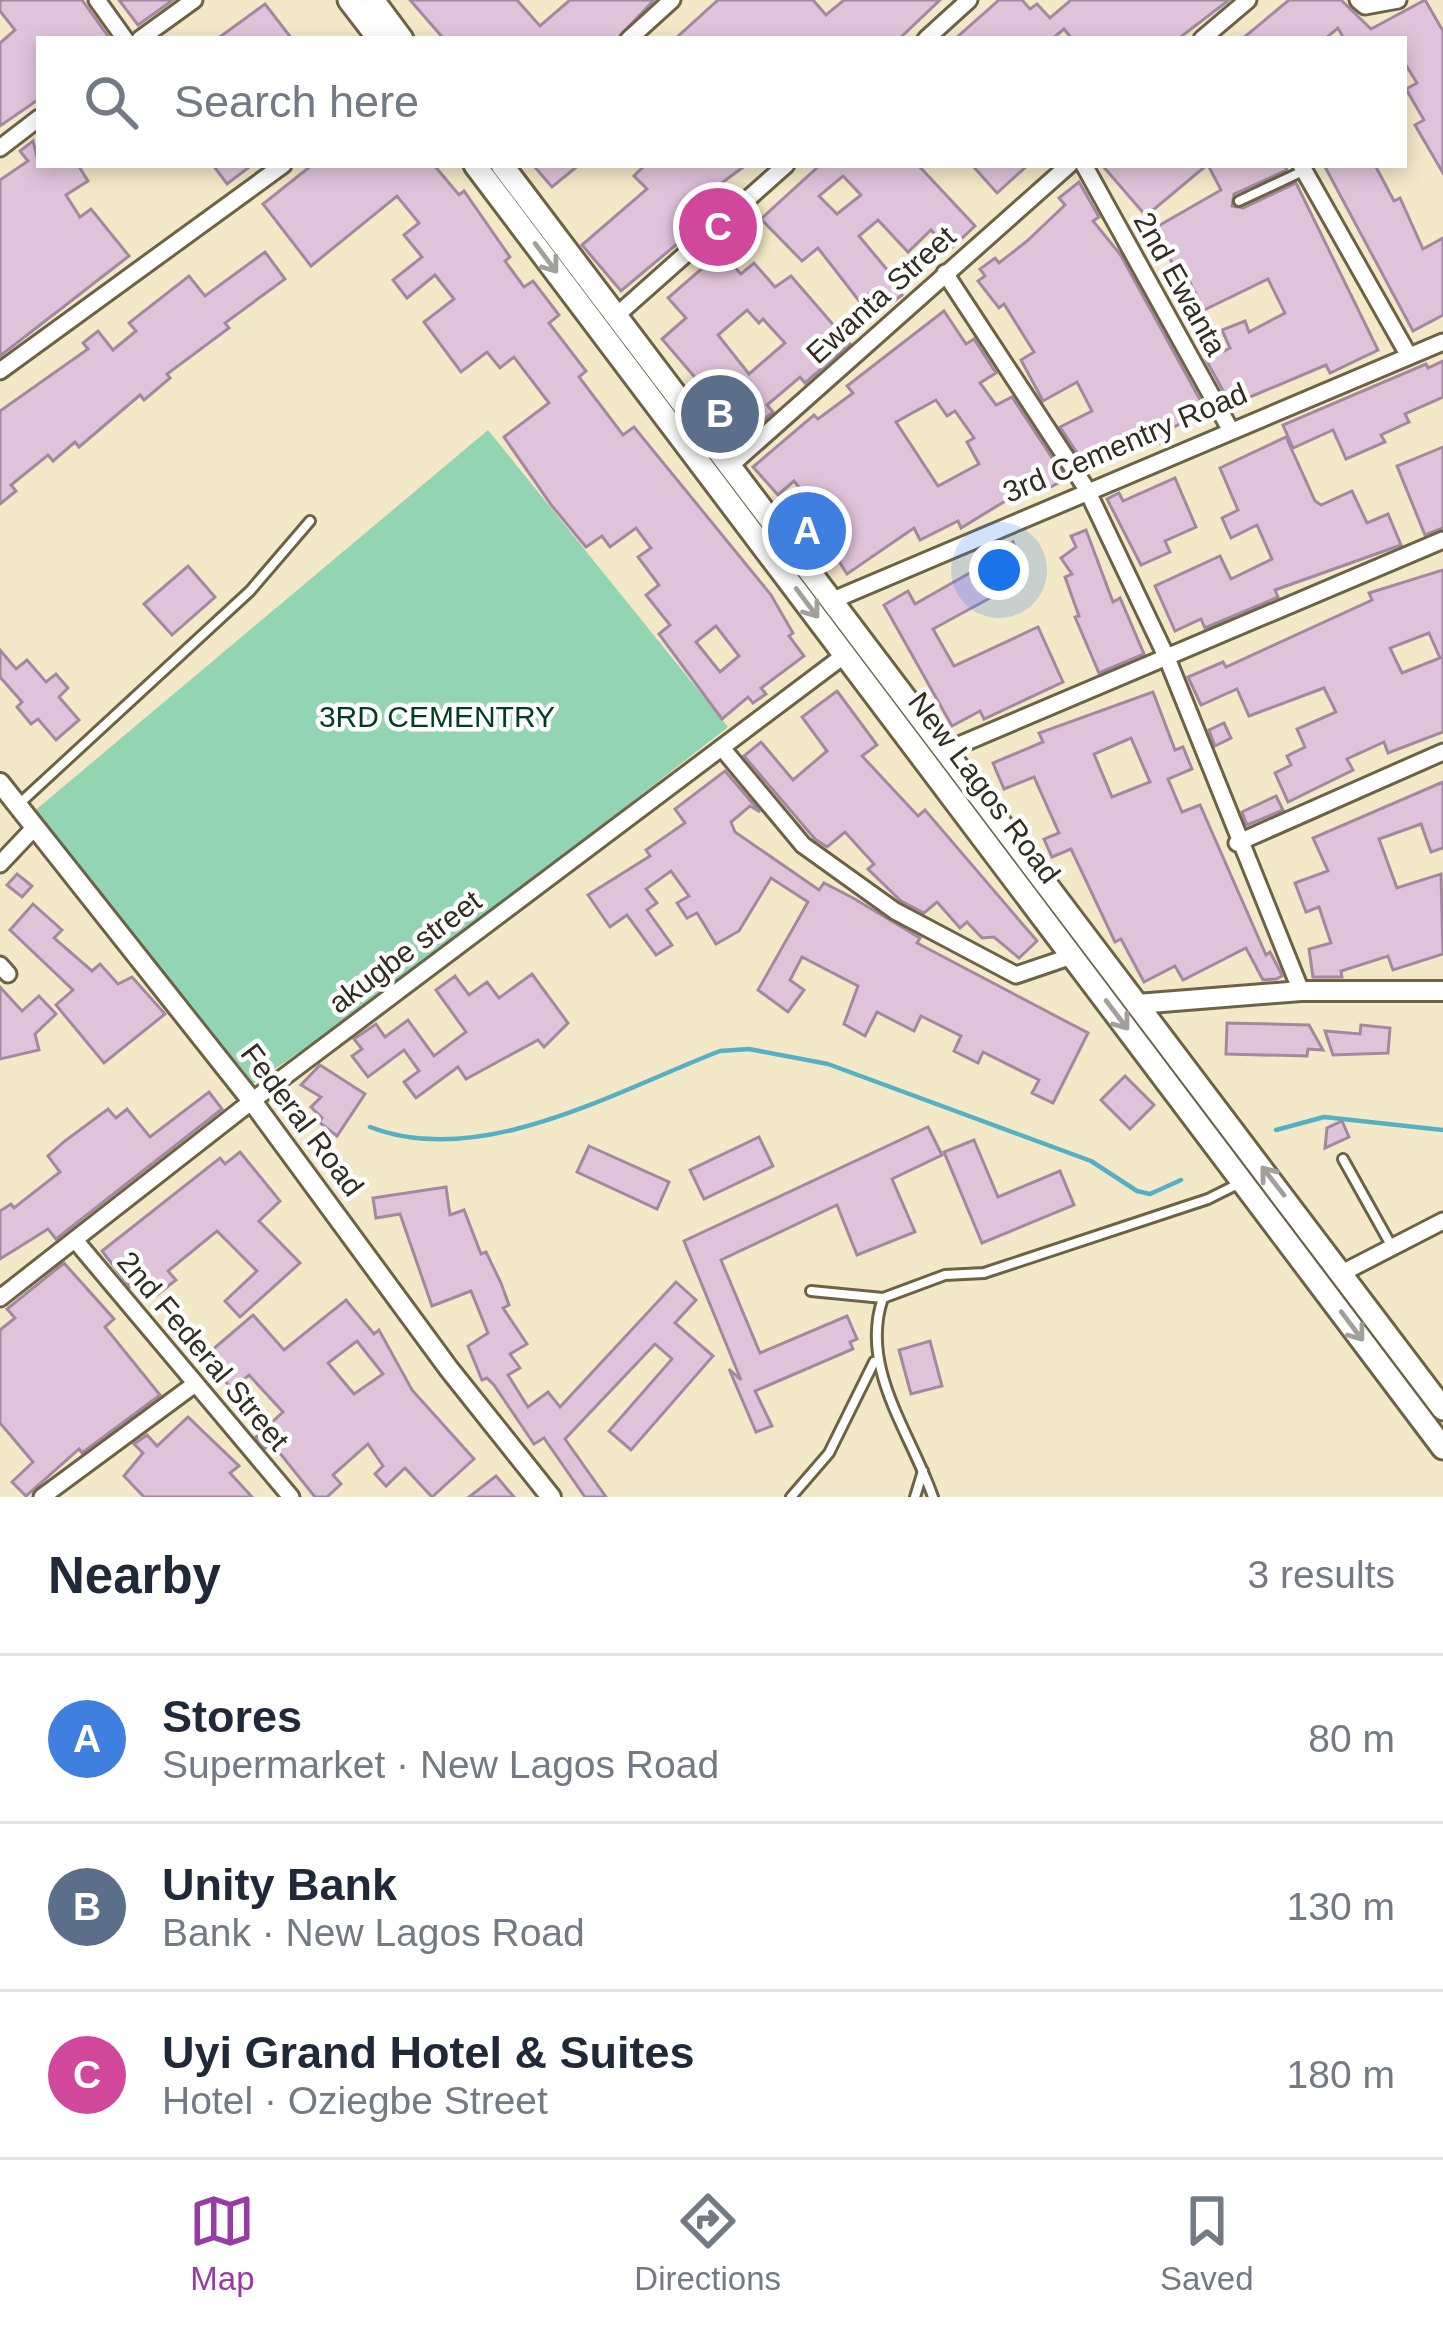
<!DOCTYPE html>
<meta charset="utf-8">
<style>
body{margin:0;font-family:Helvetica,sans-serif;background:#f2f2f3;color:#1f2937}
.you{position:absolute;left:999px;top:570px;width:42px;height:42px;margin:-30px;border:9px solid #fff;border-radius:50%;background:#1a73e8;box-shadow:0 0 0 18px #1a73e833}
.badge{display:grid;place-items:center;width:78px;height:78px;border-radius:50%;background:#983ca5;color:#fff;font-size:39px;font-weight:700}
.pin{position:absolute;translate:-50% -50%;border:6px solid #fff;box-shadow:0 3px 12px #0006}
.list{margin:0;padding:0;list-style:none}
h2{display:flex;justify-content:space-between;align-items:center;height:156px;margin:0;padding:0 48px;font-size:51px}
h2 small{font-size:39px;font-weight:400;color:#747a83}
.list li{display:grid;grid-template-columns:78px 1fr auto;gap:36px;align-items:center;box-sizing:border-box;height:168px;padding:0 48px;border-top:3px solid #e0e1e3}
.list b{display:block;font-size:45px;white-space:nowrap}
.list p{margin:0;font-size:39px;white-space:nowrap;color:#747a83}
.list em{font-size:39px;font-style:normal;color:#747a83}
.icon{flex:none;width:66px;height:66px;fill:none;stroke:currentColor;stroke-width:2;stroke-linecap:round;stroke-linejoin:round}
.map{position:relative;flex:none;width:1443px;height:1497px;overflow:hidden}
.search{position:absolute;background:#fff;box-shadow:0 6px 18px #0003;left:36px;right:36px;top:36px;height:132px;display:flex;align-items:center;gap:30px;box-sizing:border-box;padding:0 42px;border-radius:0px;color:#747a83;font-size:45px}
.sheet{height:660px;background:#fff}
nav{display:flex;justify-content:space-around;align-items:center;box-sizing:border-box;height:168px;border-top:3px solid #e0e1e3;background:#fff;font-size:33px;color:#747a83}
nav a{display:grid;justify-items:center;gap:6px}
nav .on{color:#983ca5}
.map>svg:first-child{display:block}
.green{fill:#93d4b2}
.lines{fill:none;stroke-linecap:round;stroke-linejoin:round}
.stream{stroke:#56b0c4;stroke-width:4.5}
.building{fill:#dfc3db;stroke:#a3899f;stroke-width:3;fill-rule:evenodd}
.service-casing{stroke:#6c6345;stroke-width:14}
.minor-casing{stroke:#6c6345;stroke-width:21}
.tertiary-casing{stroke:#6c6345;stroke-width:24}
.secondary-casing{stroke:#6c6345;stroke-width:27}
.service{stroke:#fff;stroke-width:8}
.minor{stroke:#fff;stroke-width:15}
.tertiary{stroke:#fff;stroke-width:18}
.secondary{stroke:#fff;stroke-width:21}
.oneway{stroke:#a2a09b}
.labels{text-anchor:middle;stroke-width:9;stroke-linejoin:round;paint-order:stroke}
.street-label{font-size:30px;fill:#312d20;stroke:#fff}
.park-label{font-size:30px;fill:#003d25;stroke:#fff}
</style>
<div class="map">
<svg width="1443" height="1497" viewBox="0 0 1443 1497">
<rect width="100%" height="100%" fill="#f3e8c7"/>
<path class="green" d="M488,430L728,727L405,979L250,1086L32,813Z"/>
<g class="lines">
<g class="stream">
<path d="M370,1127C480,1170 616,1091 720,1051L749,1049L828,1064L1091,1161L1137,1191L1150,1194L1181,1180"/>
<path d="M1276,1130L1324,1117L1443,1130"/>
</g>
</g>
<g class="building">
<path d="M0,0H82L110,39H39V99L0,126V43L15,30L0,11Z"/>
<path d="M119,0H173L138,25Z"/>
<path d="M410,0H517L540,26L570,0H654L617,39H444Z"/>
<path d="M718,0H813L826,15L844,0H940L899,39H675Z"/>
<path d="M999,0H1022L1030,9L1037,4L1050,18L1071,0H1229L1178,39H1072L1064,29L1052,39H955Z"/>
<path d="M1289,0H1341L1371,29L1425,0L1443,31V173L1415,125L1424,120L1406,89L1417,83L1404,62V39H1344L1338,28L1325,39H1242Z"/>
<path d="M265,4L292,39H217Z"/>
<path d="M33,141L39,165H78L88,181L66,195L80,217L91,209L129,256L0,356V180L28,161L20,151Z"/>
<path d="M213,165H252L227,184Z"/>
<path d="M312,165H434L459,195L464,191L510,257L505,261L524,287L533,281L559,315L549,323L586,371L579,377L623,435L634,427L771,595L793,633L789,636L804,656L761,688L766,694L753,703L748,697L722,719L659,634L670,625L646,595L659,585L638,557L651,548L636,528L610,547L602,536L586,547L552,506L504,437L549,403L514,357L500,368L487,352L461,372L424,322L454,299L435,275L407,298L393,280L422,257L404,235L419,223L397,196L311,266L263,204ZM716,626L739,656L720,672L696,642Z"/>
<path d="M533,165H579L552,187Z"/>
<path d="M645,165H746L700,199L704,204L677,230L684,238L621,291L582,245L647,189L634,176Z"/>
<path d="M820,165H918L975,226L949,250L931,230L908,252L878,220L859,236L899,284L902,295L889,305L876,288L860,302L818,248L802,261L761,219ZM843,176L861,195L837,214L819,196Z"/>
<path d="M972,165H1028L997,193Z"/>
<path d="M1102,165H1207L1146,216Z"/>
<path d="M1208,165H1284L1287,170L1234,194L1232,206L1243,208L1296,183L1378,350L1330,373L1326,365L1231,405L1206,360L1230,348L1222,330L1245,321L1249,332L1285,313L1268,279L1204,310L1180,263L1174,266L1153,229L1221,190Z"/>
<path d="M1324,165H1375L1394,201L1400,198L1423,249L1443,238V315L1413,331Z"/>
<path d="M1079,182L1099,217L1093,221L1120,254L1209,416L1203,419L1200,414L1168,430L1171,437L1160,443L1157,438L1089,471L1060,427L1092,411L1077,382L1043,401L1021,360L1034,352L1004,304L999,308L978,281L985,276L980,269L995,258L999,263L1027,241L1065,205L1059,198Z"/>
<path d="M265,252L285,279L225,323L229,328L167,374L170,378L144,400L140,395L79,447L75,442L53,461L48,455L11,485L16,491L0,504V411L88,349L83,343L98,331L113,350L136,331L129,323L189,276L205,296Z"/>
<path d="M721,252L741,274L754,263L775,287L791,276L850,344L805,383L800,377L767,405L773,412L740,440L729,428L735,424L662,339L686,318L668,298ZM747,310L759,323L763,319L785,343L749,374L718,335Z"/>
<path d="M944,311L966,344L974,339L996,373L980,383L996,405L1012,397L1066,479L1043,491L1038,481L961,528L958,521L920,540L914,528L847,574L809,513L816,509L794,481L778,495L753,467L814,415L818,419L853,393L847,386ZM936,400L947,416L955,411L974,438L967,442L979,464L938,486L896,422Z"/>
<path d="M1443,361V397L1405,414L1409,422L1381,435L1385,442L1346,459L1333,430L1293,448L1283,425L1426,364L1428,368Z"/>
<path d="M1286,437L1315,501L1321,505L1352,491L1367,523L1388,514L1401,545L1275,590L1278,597L1205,628L1201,619L1175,631L1155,586L1220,556L1231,579L1272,559L1257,525L1231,538L1222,518L1238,510L1220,468Z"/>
<path d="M1443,447V528L1425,535L1397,466Z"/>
<path d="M1175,478L1196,527L1165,541L1170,552L1141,565L1107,499L1119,493L1123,501Z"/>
<path d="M1086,530L1113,602L1120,598L1144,654L1099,673L1075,617L1079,616L1065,577L1072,574L1061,558L1076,547L1071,536Z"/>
<path d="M1013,542L1024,570L1012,575L1007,564L989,572L983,560Z"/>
<path d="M188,566L215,597L172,635L144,604Z"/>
<path d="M975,570L990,598L933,629L954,666L1038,627L1063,682L984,719L980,711L952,726L884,605L908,591L915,604Z"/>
<path d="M1443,570V732L1388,753L1384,742L1347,759L1353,770L1288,802L1275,773L1291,765L1287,756L1305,747L1297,729L1336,712L1324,688L1249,716L1237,689L1201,705L1188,677L1223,662L1226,667L1372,600L1369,593ZM1429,633L1440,658L1402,673L1390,648Z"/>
<path d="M0,650L16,669L27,660L46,682L56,674L68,688L59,697L79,720L56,740L38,719L31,724L17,707L22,702L0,677Z"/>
<path d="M837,691L877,745L862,756L918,816L925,810L1037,941L1019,958L994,937L982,938L967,922L960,928L937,902L924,913L901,901L868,869L874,864L845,832L827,847L815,839L744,756L761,742L793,780L827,751L802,717Z"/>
<path d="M1153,692L1175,750L1183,747L1192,769L1168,779L1182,812L1200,805L1266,955L1270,952L1279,969L1282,976L1276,979L1263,980L1246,948L1183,980L1175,966L1144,982L1121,939L1115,942L1071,849L1052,857L1044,839L1059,833L1034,777L1004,789L993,763L1043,742L1039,733ZM1131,738L1150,782L1112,797L1094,754Z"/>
<path d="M1224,723L1231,738L1215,746L1209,730Z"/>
<path d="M725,771L760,812L750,806L731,822L735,832L819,890L824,883L853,898L920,938L917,943L1088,1033L1053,1103L1032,1093L1039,1080L983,1052L978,1063L954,1051L961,1036L921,1016L914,1031L877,1012L865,1036L844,1024L858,986L802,957L790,980L804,990L788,1012L758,990L808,902L771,878L739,931L716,944L697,913L687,918L677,903L689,896L671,871L646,889L657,903L647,910L672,945L656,955L627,915L610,927L588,895L650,856L646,850L685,823L675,809Z"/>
<path d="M1443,782V848L1431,852L1421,824L1379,839L1397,888L1441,874L1443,954L1393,970L1388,956L1341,971L1342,977H1313L1309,949L1331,943L1319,907L1306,912L1295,883L1328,871L1313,838Z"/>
<path d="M1276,796L1283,810L1247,825L1242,812Z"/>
<path d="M17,874L32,886L22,897L7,885Z"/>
<path d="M33,904L62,930L54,938L92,971L100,964L118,984L132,977L165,1014L104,1063L56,1005L73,990L10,930Z"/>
<path d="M532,974L568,1023L544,1047L538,1040L466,1079L458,1067L416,1098L404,1082L419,1071L404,1050L368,1077L352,1056L362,1049L354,1039L376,1024L385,1037L408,1020L434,1056L466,1032L436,990L455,976L469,995L487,982L499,998Z"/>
<path d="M0,987L22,1011L39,996L56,1014L35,1034L39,1050L0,1059Z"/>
<path d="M1227,1023L1309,1025L1323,1050L1308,1049L1307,1056L1226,1054Z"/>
<path d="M1361,1025L1390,1028L1388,1053L1333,1055L1325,1031L1360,1034Z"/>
<path d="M320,1065L365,1094L337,1136L319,1122L322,1118L311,1107L321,1097L301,1085Z"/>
<path d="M1125,1076L1154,1105L1130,1129L1101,1100Z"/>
<path d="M209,1092L222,1109L56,1239L48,1229L0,1259V1211L11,1204L14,1208L60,1172L48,1156L65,1141L108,1109L116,1118L127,1109L150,1137Z"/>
<path d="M1342,1121L1349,1137L1325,1148L1327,1128Z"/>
<path d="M928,1127L942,1155L892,1179L915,1232L857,1255L837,1205L721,1260L760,1353L847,1316L857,1339L850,1342L853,1349L755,1391L772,1426L756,1432L729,1369L741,1380L684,1241Z"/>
<path d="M759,1137L773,1166L704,1199L690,1170Z"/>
<path d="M974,1140L998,1197L1060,1171L1074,1205L982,1243L944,1152Z"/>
<path d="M589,1146L669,1182L657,1209L577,1172Z"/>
<path d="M240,1152L280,1201L259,1221L300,1263L240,1317L225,1301L257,1271L217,1231L168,1271L176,1280L157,1295L142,1278L130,1287L102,1251L220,1158L225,1164Z"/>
<path d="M446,1187L450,1215L464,1210L481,1254L486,1252L501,1283L509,1305L503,1308L527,1344L510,1354L520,1368L508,1375L528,1407L548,1392L560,1407L676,1282L696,1300L675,1323L713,1356L631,1450L609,1431L672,1359L655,1344L565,1439L606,1497H585L544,1438L534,1444L494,1385L487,1378L482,1380L468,1346L488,1333L471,1291L432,1306L400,1214L376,1218L373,1198Z"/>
<path d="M64,1263L114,1319L105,1327L160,1395L82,1453L79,1449L26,1496L12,1482L33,1462L0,1423V1330L15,1318L7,1309Z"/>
<path d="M346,1300L374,1334L379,1330L412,1390L474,1459L432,1497L405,1468L386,1486L375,1474L383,1466L368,1444L333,1475L341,1484L327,1497H315L271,1442L265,1448L256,1437L283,1412L249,1375L232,1389L204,1357L253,1315L284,1350ZM357,1341L383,1374L354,1394L328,1363Z"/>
<path d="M930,1341L942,1386L911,1394L899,1350Z"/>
<path d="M188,1417L239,1466L230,1473L252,1497H144L124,1476L143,1453L134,1444L147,1435L157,1446Z"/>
<path d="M496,1476L514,1497H469Z"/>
</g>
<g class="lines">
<g class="service-casing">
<g id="service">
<path d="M1239,201L1303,171"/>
<path d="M19,804L250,591L310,521"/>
<path d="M1343,1159L1391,1245"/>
<path d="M811,1291L883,1298L945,1275L984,1273L1208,1199L1242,1182"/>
<path d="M883,1298C859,1368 910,1431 933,1497"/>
<path d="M791,1497L829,1453L874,1362"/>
<path d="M915,1497L923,1471"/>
</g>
</g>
<g class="minor-casing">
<g id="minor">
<path d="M97,0L125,39"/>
<path d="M1358,0L1365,6L1398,0"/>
<path d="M140,39L194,0"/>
<path d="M629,39L672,0"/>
<path d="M926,39L969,0"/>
<path d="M1202,39L1248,0"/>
<path d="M0,148L39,118"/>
<path d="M1084,165L1230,429"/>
<path d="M1301,165L1409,356"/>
<path d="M945,273L1086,488L1167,658L1301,991"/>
<path d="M617,315L786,165"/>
<path d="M0,371L283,165"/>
<path d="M730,466L1069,165"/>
<path d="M831,601L1443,342"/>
<path d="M722,748L803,845L895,911L1016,975L1072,956"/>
<path d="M945,751L1443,540"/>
<path d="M1237,843L1443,752"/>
<path d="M0,864L35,827"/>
<path d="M0,965L8,974"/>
<path d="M75,1240L291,1497"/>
<path d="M1344,1272L1443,1221"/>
<path d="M0,1298L252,1101L846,654"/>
<path d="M42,1497L195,1384"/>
</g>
</g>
<g class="tertiary-casing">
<g id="tertiary">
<path d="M0,783L252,1101L449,1369L551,1497"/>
<path d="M1137,1004L1301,991H1443"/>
</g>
</g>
<g class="secondary-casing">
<g id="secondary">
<path d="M349,0L379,39"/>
<path d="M373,0L402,39"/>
<path d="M475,165L1443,1448"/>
<path d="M502,165L1443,1409"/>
</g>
</g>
<use href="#service" class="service"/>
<use href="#minor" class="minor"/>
<use href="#tertiary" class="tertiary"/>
<use href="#secondary" class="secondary"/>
</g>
<defs><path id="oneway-shaft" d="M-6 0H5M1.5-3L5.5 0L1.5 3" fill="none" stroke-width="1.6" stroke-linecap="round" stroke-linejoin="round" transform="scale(3)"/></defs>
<g class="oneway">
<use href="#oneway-shaft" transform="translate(546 258) rotate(53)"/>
<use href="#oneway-shaft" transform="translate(807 603) rotate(53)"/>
<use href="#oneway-shaft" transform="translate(1117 1015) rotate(53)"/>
<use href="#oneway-shaft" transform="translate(1273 1181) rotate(-128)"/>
<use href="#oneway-shaft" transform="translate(1352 1326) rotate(53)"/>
</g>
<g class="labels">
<g class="street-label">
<text transform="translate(1180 284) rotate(61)" y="10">2nd Ewanta</text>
<text transform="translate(881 295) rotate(-42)" y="10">Ewanta Street</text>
<text transform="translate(1125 443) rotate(-23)" y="10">3rd Cementry Road</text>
<text transform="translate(984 788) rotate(53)" y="10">New Lagos Road</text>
<text transform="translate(405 952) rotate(-37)" y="10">akugbe street</text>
<text transform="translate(302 1120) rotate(53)" y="10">Federal Road</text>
<text transform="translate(203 1351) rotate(50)" y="10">2nd Federal Street</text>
</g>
<g class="park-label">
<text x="437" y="727">3RD CEMENTRY</text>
</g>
</g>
</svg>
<div class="you"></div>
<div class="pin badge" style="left:807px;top:531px;background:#3f7fe0">A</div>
<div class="pin badge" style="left:720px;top:414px;background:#5c6f8a">B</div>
<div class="pin badge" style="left:718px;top:227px;background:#d1479c">C</div>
<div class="search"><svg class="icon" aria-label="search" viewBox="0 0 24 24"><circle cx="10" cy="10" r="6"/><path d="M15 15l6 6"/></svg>Search here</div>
</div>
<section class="sheet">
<h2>Nearby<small>3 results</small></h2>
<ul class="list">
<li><span class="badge" style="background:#3f7fe0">A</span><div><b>Stores</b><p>Supermarket · New Lagos Road</p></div><em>80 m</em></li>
<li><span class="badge" style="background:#5c6f8a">B</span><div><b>Unity Bank</b><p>Bank · New Lagos Road</p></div><em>130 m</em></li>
<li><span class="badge" style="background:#d1479c">C</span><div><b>Uyi Grand Hotel &amp; Suites</b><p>Hotel · Oziegbe Street</p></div><em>180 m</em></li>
</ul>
</section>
<nav>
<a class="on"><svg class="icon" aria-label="map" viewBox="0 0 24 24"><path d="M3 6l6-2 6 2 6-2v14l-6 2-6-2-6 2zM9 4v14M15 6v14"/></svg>Map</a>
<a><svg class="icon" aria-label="directions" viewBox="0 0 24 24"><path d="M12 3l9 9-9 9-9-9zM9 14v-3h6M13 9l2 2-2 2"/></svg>Directions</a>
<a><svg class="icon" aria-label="saved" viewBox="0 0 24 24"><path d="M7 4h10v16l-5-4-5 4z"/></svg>Saved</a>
</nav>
